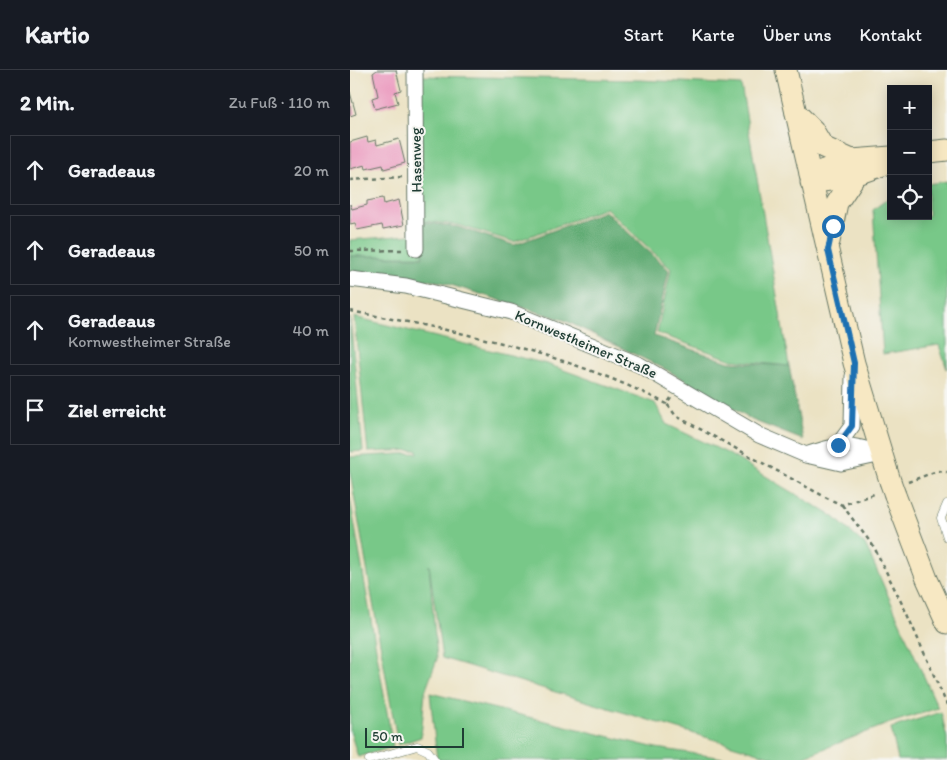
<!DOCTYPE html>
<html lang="de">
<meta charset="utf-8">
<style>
body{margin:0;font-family:Itim,sans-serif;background:#242831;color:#f1f3f6}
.controls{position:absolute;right:15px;top:15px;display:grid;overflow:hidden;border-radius:0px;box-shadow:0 2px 12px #0003}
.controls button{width:45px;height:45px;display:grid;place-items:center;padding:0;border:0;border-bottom:1px solid #363941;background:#171b24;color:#f1f3f6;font:25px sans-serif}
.scale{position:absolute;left:15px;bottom:12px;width:99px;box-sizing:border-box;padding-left:5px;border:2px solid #1f3d34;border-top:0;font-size:14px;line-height:18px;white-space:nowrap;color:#1f3d34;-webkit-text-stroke:4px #f6f6f2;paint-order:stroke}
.stop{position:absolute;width:15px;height:15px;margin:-11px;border:4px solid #1f6fb2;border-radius:50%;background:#fff}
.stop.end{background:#1f6fb2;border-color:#fff;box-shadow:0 1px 5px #0008}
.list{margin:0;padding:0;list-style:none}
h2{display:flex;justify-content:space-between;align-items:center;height:65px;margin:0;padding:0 20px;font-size:21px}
h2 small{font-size:16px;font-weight:400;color:#9ea1a6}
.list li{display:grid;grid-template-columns:32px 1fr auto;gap:15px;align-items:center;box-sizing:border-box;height:70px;margin:0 10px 10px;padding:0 10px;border:1px solid #363941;border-radius:0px}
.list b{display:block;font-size:19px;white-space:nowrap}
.list p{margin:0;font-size:16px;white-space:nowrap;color:#9ea1a6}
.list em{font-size:16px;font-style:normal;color:#9ea1a6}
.icon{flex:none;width:28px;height:28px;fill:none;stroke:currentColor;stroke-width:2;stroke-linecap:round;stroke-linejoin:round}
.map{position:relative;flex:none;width:597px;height:690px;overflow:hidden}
header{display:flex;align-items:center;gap:30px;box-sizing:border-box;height:70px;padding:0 25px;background:#171b24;border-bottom:1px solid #363941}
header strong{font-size:24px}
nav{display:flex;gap:28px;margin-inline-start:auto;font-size:18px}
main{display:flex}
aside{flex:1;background:#171b24}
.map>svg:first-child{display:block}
.green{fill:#78c888;stroke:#4c825e}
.forest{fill:#62ac74;stroke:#407454}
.building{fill:#eb99be}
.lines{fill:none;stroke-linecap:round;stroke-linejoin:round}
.lane-casing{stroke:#676;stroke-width:9}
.street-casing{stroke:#676;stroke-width:17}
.secondary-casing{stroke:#676;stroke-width:23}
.path{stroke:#676;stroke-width:2.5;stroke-dasharray:4 4;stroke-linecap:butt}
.lane{stroke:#fff;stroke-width:8}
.street{stroke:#fff;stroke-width:15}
.secondary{stroke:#f7e8c3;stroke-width:21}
.secondary-bridge-casing{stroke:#676;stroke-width:23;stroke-linecap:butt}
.secondary-bridge{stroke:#f7e8c3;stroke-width:21}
.route{stroke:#1f6fb2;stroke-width:6}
.labels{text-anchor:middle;stroke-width:4;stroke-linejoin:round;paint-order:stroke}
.street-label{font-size:15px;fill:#1f3d34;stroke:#f6f6f2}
</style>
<header>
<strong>Kartio</strong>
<nav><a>Start</a><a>Karte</a><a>Über uns</a><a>Kontakt</a></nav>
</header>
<main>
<aside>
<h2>2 Min.<small>Zu Fuß · 110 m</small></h2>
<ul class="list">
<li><svg class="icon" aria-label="ahead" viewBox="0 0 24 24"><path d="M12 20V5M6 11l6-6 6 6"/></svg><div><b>Geradeaus</b></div><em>20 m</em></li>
<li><svg class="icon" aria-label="ahead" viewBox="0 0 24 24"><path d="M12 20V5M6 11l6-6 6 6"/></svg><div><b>Geradeaus</b></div><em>50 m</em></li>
<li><svg class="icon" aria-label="ahead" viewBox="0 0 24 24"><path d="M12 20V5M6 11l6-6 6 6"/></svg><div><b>Geradeaus</b><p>Kornwestheimer Straße</p></div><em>40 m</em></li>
<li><svg class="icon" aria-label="arrive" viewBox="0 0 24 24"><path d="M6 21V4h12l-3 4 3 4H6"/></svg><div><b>Ziel erreicht</b></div></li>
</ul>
</aside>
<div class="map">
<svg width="597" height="690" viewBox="0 0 597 690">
<rect width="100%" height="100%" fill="#f6f6f2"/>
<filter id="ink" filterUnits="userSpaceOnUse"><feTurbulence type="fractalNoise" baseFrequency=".02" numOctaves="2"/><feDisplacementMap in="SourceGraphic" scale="10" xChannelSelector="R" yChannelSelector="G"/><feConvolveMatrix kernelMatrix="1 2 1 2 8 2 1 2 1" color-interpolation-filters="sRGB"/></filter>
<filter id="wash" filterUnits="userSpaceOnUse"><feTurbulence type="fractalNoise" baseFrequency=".0096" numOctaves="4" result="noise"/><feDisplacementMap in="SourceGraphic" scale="20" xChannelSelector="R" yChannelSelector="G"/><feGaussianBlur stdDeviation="1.12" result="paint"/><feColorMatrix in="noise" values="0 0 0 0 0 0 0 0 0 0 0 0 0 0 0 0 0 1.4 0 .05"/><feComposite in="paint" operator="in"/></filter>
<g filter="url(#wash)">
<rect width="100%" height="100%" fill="#ebe2c3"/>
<g class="green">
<path d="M71,6L290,10L391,15L439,296L382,290L307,263L321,199L256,138L164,172L108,155L73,151Z"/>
<path d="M597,111V299L589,275L533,284L523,140L541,126V146H578V114Z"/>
<path d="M71,164L73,186H0V170Z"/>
<path d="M4,247L197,294L305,333L316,354L377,383L484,447L516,476L588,638L540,653L445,690H432L92,588L79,495L87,589L75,622L71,667L48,675L0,402V387L68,383L67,380L18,382Z"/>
<path d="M0,248L13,381L0,382Z"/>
<path d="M0,428L43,677L8,687L0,661Z"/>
<path d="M80,623L306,678L387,690H87Z"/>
<path d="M591,642L597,668V690H548L541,658Z"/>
</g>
<path class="forest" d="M255,141L319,200L304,266L379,292L439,296L453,370L402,350L317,300L214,250L91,212L0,201V186L73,187L72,152L108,157L164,175Z"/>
<g id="blocks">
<g class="building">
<path d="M27,0H46L51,20L45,22L48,33L25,39L22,28L28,26L23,3Z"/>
<path d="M0,22L6,44L0,46Z"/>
<path d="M17,67L18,72L26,70L27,75L49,69L55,93L34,99L33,95L16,99L15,95L0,99V72Z"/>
<path d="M33,128L34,134L49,130L54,155L33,159L32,155L7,160L5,153L0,154V134L2,139L17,135V131Z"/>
</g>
</g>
</g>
<g filter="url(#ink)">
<use href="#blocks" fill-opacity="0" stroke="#676" stroke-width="1"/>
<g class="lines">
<g class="lane-casing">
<g id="lane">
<path d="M597,434L591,448L597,467"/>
<path d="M19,690L67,676L78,681L85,690"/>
</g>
</g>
<g class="street-casing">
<g id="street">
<path d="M65,0L66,179"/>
<path d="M0,209L56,216L161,242L290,295L409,365L456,385L491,393L532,384"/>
<path d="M488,375L502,356L503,306"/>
<path d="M456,385C490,374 497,372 532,384"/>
</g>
</g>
<g class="secondary-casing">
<g id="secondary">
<path d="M436,0L504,293L540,411"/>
<path d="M446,43L463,60L473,77L502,90"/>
<path d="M578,82L597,80"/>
<path d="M460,105L502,90L541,87"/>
<path d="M461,112C488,111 510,104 535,94"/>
<path d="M479,172L487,133L505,106"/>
<path d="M545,425L577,509L597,553"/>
</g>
</g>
<g class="path">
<path d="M0,110L53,107"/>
<path d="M0,181L52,180"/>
<path d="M0,241C112,262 215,282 317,334"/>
<path d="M321,328L317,334L326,346L477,428L492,435L527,423"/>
<path d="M558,412L587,401L597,402"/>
<path d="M492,435L524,477L557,544L597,635"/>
</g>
<use href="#lane" class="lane"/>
<use href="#street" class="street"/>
<use href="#secondary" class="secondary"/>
<g class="secondary-bridge-casing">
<path id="secondary-bridge" d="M540,411L545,425"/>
</g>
<use href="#secondary-bridge" class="secondary-bridge"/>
</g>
</g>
<g class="lines" filter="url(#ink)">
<path class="route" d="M483,156L478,180L504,293L502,356L488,375"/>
</g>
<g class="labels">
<g class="street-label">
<text transform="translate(66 90) rotate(-91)" y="5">Hasenweg</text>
<text transform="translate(236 274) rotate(23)" y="5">Kornwestheimer Straße</text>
</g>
</g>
</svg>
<div class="controls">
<button>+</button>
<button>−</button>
<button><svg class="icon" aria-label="locate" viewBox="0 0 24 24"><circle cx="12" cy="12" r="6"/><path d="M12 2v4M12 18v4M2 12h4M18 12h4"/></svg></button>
</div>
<div class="scale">50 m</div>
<div class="stop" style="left:483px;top:156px"></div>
<div class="stop end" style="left:488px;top:375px"></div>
</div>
</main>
